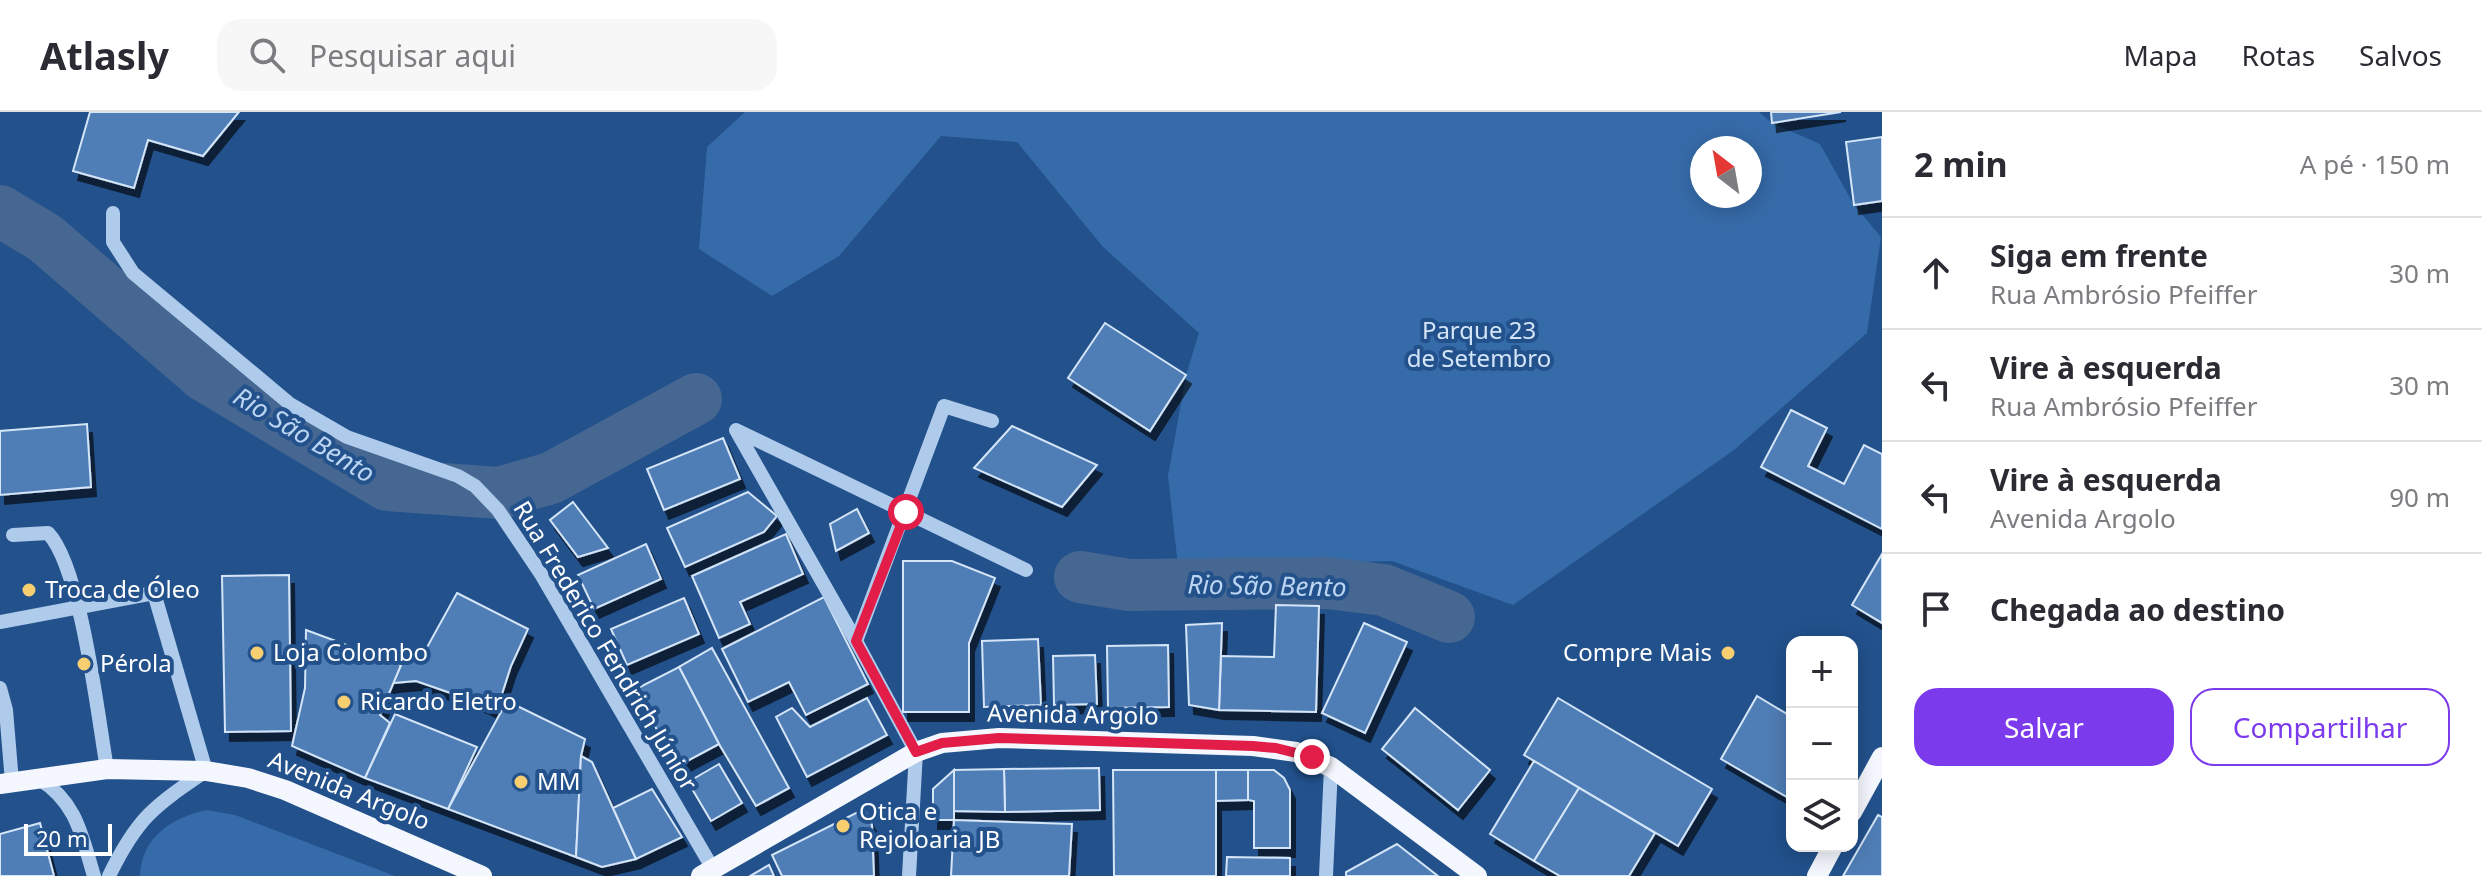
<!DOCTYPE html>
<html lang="pt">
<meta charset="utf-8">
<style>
body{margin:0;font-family:"Noto Sans",sans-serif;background:#f7f7f7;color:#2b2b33}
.controls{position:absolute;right:24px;bottom:24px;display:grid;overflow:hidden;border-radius:16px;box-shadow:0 4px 20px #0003}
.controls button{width:72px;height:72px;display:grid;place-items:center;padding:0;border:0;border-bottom:2px solid #e1e1e2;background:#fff;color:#2b2b33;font:40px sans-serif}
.compass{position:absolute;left:1690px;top:24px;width:72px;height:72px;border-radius:50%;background:#fff;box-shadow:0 4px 20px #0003;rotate:329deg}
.scale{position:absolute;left:24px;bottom:20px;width:88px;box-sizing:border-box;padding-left:8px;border:4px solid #fff;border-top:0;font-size:22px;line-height:28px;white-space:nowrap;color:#fff;-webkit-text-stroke:6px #22518c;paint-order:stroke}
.stop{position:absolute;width:24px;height:24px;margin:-18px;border:6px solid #e11d48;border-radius:50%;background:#fff}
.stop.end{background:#e11d48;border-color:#fff;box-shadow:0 2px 8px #0008}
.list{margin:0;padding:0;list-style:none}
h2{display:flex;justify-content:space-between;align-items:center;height:104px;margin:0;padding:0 32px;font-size:34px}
h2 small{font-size:26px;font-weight:400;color:#7c7c81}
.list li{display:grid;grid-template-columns:52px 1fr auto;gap:24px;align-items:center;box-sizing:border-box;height:112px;padding:0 32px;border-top:2px solid #e1e1e2}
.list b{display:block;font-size:30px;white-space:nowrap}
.list p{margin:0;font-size:26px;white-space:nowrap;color:#7c7c81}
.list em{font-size:26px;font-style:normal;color:#7c7c81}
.actions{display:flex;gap:16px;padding:24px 32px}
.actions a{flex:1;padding:18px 0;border:2px solid #7c3aed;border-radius:24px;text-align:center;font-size:28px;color:#7c3aed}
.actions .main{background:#7c3aed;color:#fff}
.icon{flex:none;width:44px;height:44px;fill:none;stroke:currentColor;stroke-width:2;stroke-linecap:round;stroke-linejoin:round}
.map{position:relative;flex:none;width:1882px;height:764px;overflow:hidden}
header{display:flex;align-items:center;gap:48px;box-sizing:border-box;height:112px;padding:0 40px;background:#fff;border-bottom:2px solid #e1e1e2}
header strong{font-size:38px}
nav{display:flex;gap:44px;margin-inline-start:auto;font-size:28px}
.search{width:560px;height:72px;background:#f7f7f7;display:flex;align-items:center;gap:20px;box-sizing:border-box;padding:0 28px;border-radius:24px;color:#7c7c81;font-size:30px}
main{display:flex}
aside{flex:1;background:#fff}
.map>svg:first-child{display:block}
.green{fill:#366ba9;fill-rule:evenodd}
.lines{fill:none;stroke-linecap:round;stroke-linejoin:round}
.river{stroke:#456791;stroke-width:52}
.building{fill:#4f7db5;stroke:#d4e5f8;stroke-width:2;filter:url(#shadow)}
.minor{stroke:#afcbeb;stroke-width:14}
.major{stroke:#f4f8fe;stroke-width:20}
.route{stroke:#e11d48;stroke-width:10}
.poi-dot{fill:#f7cf71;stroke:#22518c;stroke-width:3}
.labels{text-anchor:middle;stroke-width:8;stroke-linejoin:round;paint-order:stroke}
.park-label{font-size:24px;fill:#d4e5f8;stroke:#22518c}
.poi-label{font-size:24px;fill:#fff;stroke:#22518c;text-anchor:start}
.street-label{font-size:24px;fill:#fff;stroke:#22518c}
.water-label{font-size:26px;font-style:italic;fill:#bbd5f2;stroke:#22518c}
</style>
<header>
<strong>Atlasly</strong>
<div class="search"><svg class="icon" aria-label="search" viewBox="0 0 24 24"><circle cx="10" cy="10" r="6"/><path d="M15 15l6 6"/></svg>Pesquisar aqui</div>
<nav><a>Mapa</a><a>Rotas</a><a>Salvos</a></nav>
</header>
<main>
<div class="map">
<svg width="1882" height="764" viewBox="0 0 1882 764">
<defs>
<filter id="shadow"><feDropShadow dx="5" dy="9" stdDeviation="0" flood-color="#0009"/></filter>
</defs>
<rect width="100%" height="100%" fill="#22518c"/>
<g class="green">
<path d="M745,0H1759L1772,11L1820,32L1854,93L1881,125L1867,221L1734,338L1513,493L1392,449L1178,454L1168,364L1186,263L1199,221L1103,135L1017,30L941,24L839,144L772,184L699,137L707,35ZM1702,36H1750V84H1702Z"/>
<path d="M206,698L235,703L395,764H140C141,725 172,706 206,698Z"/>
</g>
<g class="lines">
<g class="river">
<path d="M0,99L45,126L205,264L387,373L499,381L551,366L696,287"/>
<path d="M1080,465L1129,473L1327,471L1384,478L1449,505"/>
</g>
</g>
<g class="building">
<path d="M90,0H239L203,44L148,28L134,76L73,59Z"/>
<path d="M1771,0H1841L1772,11Z"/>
<path d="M1882,25V89L1854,93L1846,30Z"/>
<path d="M1105,211L1186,263L1150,319L1068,266Z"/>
<path d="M1791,298L1827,316L1808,354L1844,372L1864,333L1882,342V417L1761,355Z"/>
<path d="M87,312L91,375L0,383V319Z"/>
<path d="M1012,314L1097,353L1062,395L974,356Z"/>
<path d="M723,326L740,367L664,398L647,357Z"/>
<path d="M748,380L777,404L764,420L685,455L667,416Z"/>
<path d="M573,390L608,436L578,445L550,408Z"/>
<path d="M857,397L869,421L836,439L830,412Z"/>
<path d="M786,422L803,462L740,490L750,512L719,526L692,464Z"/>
<path d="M646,432L661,467L594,497L578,463Z"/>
<path d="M1882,442V511L1852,493Z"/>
<path d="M903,449H952L995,466L969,531V600H903Z"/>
<path d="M289,463L291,619L225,620L222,464Z"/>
<path d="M457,481L528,517L511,554L502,582L507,589L500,601L485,593L416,569L393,571L401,553L391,549L425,539Z"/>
<path d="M824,485L868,572L806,603L789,570L748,590L722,537Z"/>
<path d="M684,486L699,522L627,553L611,517Z"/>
<path d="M1276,493L1319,494L1316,600L1219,598L1221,544L1274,545Z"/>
<path d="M1222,511L1219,598L1189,593L1186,513Z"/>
<path d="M1364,511L1407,530L1365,621L1322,601Z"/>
<path d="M306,518L401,553L380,603L390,611L365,666L292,634L305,576Z"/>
<path d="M1038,527L1041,593L984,595L982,529Z"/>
<path d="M1168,533L1169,595L1108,596L1107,534Z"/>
<path d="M712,536L789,676L756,694L719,632L679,555Z"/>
<path d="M1095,543L1097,592L1054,593L1053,544Z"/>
<path d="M679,555L719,632L676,655L636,577Z"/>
<path d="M1757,584L1792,605V688L1721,647Z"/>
<path d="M867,586L887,623L807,665L776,605L792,596L810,615Z"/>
<path d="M1558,586L1712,677L1678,734L1524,643Z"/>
<path d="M507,589L585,627L581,644L576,745L448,697Z"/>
<path d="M1415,596L1490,658L1458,698L1382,637Z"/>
<path d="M395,602L477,635L448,697L365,666Z"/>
<path d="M581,644L592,650L636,747L602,755L576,745Z"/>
<path d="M1534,649L1579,676L1534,749L1490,722Z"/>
<path d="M719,652L742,691L711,709L688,670Z"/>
<path d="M1099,656L1100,698L1005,700L1004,657Z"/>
<path d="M1004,657L1005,700L953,699L954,658Z"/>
<path d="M954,658V708H933V677Z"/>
<path d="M1113,658H1216V764H1114Z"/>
<path d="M1216,658H1248V688L1216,689Z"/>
<path d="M1248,658H1274L1284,666L1290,678V736H1254V689L1248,688Z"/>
<path d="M1579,676L1655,721L1629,764H1560L1534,749Z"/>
<path d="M652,677L682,725L636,747L613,696Z"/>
<path d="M864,697L872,713L874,764H782L772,743Z"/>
<path d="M1878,703L1882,705V764H1843Z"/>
<path d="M954,708L1072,712L1069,764H951Z"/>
<path d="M40,711L54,764H0V722Z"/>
<path d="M1397,732L1438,764H1346V760Z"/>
<path d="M1227,745L1290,746V764H1226Z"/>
<path d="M769,753L774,764H750Z"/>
</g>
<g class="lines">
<g class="minor">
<path d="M113,101V130L133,161L290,292L347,325L458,364L475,374L498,398L541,462L713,757"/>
<path d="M13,423L48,421C81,455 98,605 107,657"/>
<path d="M0,510L154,481L206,659C154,694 137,706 109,764"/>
<path d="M856,529L736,318L1026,458"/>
<path d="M0,576L6,598L12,670"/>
<path d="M39,667C77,690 82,725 94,764"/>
<path d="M909,764L916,640L856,529L944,294L992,309"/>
<path d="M1326,764L1331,655"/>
</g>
<g class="major">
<path d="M0,672L107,657L206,659L248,666L285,678L482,764"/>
<path d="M1852,700L1882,645"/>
<path d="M701,764L916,640L942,631L999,626L1253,634L1296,640L1331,655L1477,764"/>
<path d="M1817,764L1833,734"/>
</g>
</g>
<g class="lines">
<path class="route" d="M906,400L856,529L916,640L942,631L999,626L1253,634L1276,636L1312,645"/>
</g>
<g class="poi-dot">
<circle cx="29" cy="478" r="8"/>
<circle cx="257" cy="541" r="8"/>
<circle cx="1728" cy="541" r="8"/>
<circle cx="84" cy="552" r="8"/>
<circle cx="344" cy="590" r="8"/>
<circle cx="521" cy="670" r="8"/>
<circle cx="843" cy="714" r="8"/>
</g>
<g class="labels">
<g class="park-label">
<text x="1479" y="227">Parque 23<tspan x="1479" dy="28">de Setembro</tspan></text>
</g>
<g class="poi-label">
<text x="45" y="486">Troca de Óleo</text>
<text x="273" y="549">Loja Colombo</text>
<text x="1712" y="549" text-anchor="end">Compre Mais</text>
<text x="100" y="560">Pérola</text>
<text x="360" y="598">Ricardo Eletro</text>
<text x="537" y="678">MM</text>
<text x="859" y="708">Otica e<tspan x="859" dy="28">Rejoloaria JB</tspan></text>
</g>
<g class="street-label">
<text transform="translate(605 534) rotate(59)" y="8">Rua Frederico Fendrich Júnior</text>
<text transform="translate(1073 603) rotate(1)" y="8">Avenida Argolo</text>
<text transform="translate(349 679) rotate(22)" y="8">Avenida Argolo</text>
</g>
<g class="water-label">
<text transform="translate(304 323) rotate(31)" y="9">Rio São Bento</text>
<text transform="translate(1267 474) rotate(1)" y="9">Rio São Bento</text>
</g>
</g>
</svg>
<div class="controls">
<button>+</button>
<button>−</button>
<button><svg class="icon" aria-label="layers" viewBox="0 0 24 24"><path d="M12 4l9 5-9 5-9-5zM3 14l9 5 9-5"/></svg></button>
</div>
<svg class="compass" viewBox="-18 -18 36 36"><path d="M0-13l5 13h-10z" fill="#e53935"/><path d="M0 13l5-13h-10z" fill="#7c7c81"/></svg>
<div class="scale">20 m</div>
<div class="stop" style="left:906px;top:400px"></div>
<div class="stop end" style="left:1312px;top:645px"></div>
</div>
<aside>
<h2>2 min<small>A pé · 150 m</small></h2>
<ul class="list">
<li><svg class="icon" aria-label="ahead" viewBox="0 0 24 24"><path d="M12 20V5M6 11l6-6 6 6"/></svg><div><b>Siga em frente</b><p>Rua Ambrósio Pfeiffer</p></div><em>30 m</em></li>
<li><svg class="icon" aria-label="left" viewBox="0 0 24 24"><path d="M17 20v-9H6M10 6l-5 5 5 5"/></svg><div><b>Vire à esquerda</b><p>Rua Ambrósio Pfeiffer</p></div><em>30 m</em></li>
<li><svg class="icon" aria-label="left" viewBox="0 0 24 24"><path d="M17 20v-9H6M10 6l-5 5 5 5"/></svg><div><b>Vire à esquerda</b><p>Avenida Argolo</p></div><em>90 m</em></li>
<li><svg class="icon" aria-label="arrive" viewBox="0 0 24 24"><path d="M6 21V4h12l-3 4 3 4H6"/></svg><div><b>Chegada ao destino</b></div></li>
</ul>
<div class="actions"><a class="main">Salvar</a><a>Compartilhar</a></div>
</aside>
</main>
